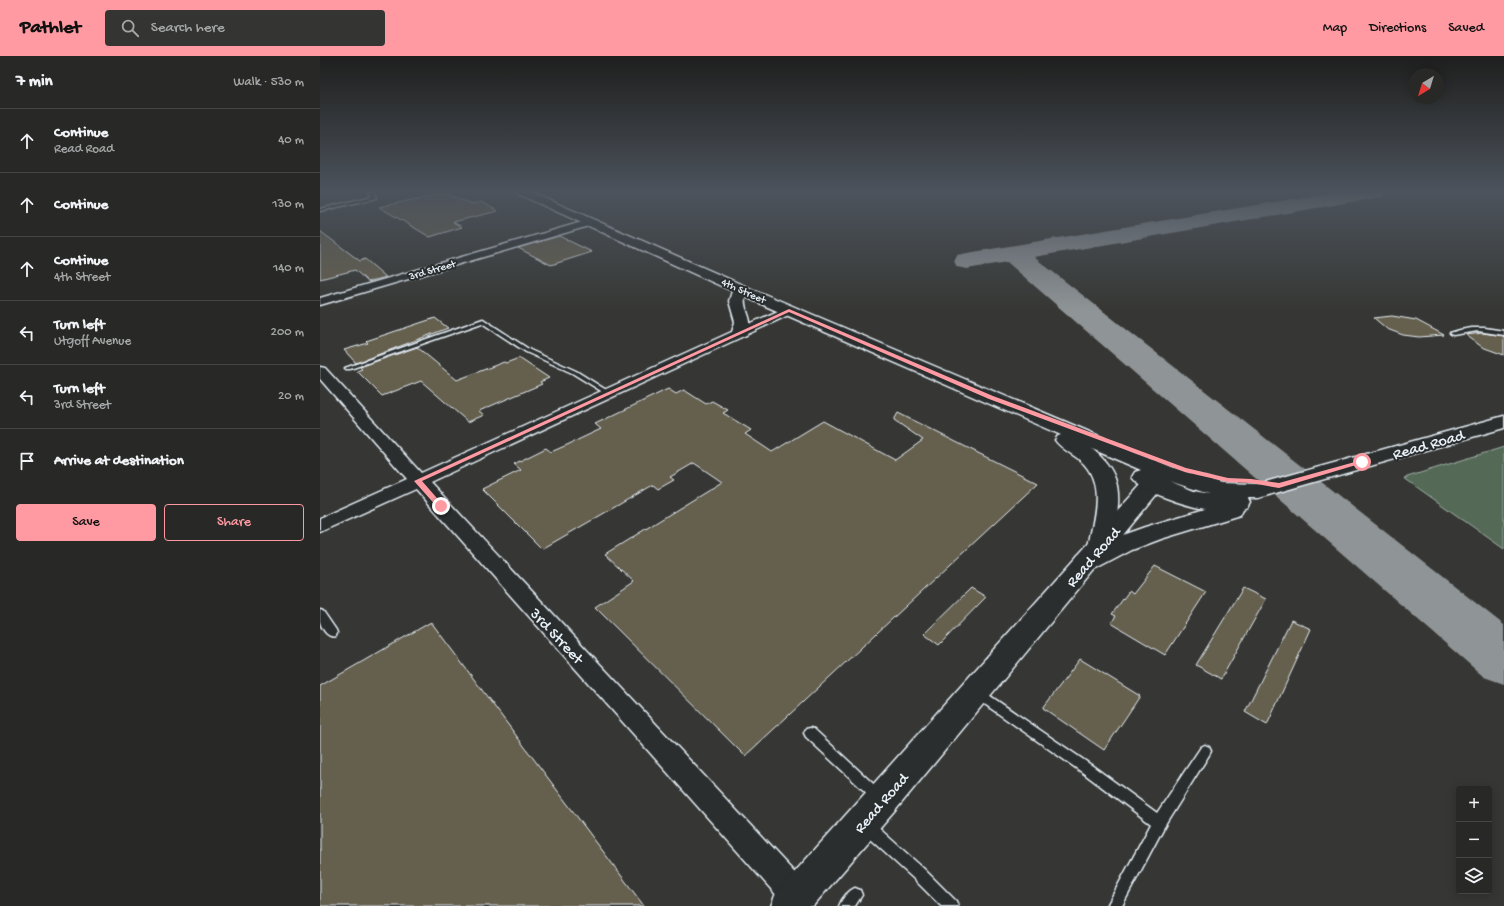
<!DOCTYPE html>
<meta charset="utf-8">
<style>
body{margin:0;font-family:"Gochi Hand",sans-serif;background:#343533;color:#f1f3f6}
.controls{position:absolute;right:12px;bottom:12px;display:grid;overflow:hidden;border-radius:4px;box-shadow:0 2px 10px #0003}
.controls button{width:36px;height:36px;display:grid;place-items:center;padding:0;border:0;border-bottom:1px solid #444544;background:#282927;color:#f1f3f6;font:20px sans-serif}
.compass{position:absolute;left:1088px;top:12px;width:36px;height:36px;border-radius:50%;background:#282927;box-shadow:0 2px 10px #0003;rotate:218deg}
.stop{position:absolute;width:12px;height:12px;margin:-9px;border:3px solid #ff9aa2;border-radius:50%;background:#fff}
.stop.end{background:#ff9aa2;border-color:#fff;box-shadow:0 1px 4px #0008}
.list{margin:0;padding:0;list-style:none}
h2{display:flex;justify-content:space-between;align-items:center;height:52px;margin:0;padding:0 16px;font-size:17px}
h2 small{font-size:13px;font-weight:400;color:#a5a6a7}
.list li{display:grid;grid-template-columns:26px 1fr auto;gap:12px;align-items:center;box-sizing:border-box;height:64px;padding:0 16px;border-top:1px solid #444544}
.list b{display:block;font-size:15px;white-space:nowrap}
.list p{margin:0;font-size:13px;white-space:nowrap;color:#a5a6a7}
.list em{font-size:13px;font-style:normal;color:#a5a6a7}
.actions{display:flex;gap:8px;padding:12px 16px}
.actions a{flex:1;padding:9px 0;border:1px solid #ff9aa2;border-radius:4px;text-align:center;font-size:14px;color:#ff9aa2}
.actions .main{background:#ff9aa2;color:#111}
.icon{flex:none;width:22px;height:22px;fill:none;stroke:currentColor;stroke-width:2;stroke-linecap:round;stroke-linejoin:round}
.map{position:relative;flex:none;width:1184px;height:850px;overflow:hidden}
header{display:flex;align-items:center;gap:24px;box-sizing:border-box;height:56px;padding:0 20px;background:#ff9aa2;color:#111}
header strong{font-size:19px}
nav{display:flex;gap:22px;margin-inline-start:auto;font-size:14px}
.search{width:280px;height:36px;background:#343533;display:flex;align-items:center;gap:10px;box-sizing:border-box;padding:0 14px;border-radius:4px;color:#a5a6a7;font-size:15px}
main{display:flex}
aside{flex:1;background:#282927}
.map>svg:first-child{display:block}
.green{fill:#556a56;stroke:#9eaea7}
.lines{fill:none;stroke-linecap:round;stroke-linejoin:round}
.taxiway{fill:#8f9496;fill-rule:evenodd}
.building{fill:#655e4e;stroke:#e8f1f8}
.service-casing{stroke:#e8f1f8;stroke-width:3}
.minor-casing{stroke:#e8f1f8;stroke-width:3}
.tertiary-casing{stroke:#e8f1f8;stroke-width:3}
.secondary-casing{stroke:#e8f1f8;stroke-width:3}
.service{fill:#2a2d2e;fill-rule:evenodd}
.minor{fill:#2a2d2e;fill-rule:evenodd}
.tertiary{fill:#2a2d2e;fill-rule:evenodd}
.secondary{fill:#2a2d2e;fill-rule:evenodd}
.route{fill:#ff9aa2}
.labels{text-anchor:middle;stroke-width:4;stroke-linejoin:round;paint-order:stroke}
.far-street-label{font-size:11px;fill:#e8f1f8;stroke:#2a2d2e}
.near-street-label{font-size:16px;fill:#e8f1f8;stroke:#2a2d2e}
</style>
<header>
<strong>Pathlet</strong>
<div class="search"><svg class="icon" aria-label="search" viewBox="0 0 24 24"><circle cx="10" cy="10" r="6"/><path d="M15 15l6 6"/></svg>Search here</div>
<nav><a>Map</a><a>Directions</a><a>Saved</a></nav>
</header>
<main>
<aside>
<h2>7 min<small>Walk · 530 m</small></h2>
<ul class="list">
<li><svg class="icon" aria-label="ahead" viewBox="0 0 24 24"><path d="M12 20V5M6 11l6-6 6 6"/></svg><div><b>Continue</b><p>Read Road</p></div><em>40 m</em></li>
<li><svg class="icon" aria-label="ahead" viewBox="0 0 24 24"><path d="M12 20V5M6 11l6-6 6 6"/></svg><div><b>Continue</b></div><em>130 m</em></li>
<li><svg class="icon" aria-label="ahead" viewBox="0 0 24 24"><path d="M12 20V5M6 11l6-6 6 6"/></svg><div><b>Continue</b><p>4th Street</p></div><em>140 m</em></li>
<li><svg class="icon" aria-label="left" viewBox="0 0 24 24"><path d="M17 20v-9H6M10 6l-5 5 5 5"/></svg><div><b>Turn left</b><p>Utgoff Avenue</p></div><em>200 m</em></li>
<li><svg class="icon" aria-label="left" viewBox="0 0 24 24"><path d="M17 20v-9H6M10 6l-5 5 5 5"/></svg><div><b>Turn left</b><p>3rd Street</p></div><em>20 m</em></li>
<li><svg class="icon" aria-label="arrive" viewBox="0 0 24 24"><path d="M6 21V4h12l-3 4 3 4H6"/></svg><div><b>Arrive at destination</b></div></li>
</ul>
<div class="actions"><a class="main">Save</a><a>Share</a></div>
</aside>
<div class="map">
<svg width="1184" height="850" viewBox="0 0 1184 850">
<rect width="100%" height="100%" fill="#363734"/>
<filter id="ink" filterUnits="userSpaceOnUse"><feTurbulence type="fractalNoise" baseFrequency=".025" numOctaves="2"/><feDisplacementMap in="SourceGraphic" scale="8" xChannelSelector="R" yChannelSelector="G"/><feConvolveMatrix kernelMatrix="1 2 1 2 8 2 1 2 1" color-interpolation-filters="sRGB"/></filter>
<g filter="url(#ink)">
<path class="green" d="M1184,391V493L1084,422Z"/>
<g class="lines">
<path class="taxiway" d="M1015,136H1065L1062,141L1054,142L714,201L1184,569V628L1164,621L687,206L647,213L637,211L634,205L637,199L647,197Z"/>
</g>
<g class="building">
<path d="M125,137L151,148L161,146L178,155L133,166L142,171L110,181L59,151Z"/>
<path d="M0,175L40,205L45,203L66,221L48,226L35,214L0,223Z"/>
<path d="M239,180L272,196L231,209L198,192Z"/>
<path d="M1072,260L1096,264L1124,279L1099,281L1083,279L1067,273L1054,262Z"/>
<path d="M115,262L128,272L36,307L24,294L48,287L46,285Z"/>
<path d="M1162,277L1184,280V299L1162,291L1146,279Z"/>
<path d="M97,291L137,324L184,306L186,307L199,302L229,322L220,326L222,328L159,355L164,359L148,366L101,325L62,340L37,315L42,313L40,311Z"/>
<path d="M348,333L356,338L364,334L386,348L392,345L408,354L403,357L431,374L425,378L452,396L503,365L575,404L603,384L574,364L578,357L718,427L425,700L275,551L314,525L285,498L402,426L374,407L350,421L354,424L338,433L333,429L222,493L162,433L201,414L194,408L226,392L231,396L247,389L281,373L275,368Z"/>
<path d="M835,510L886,536L845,599L791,567L796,560L792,558L809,535L813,538Z"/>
<path d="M651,532L666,541L619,589L604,578Z"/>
<path d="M923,532L946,543L901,623L876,609Z"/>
<path d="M971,564L991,573L947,669L925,656Z"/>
<path d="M111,566L324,850H0V630Z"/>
<path d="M760,603L820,640L784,694L723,652Z"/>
</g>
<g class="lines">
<g class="service-casing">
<g id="service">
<path d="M50,136H54L57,142L0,155V153L53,140Z"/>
<path d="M163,263L210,294L256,315L291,337L290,338H286L252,317L206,296L162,267L30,313H26L25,312Z"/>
<path d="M1152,272H1165L1184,275V279L1158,275L1133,279L1130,277L1140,274Z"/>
<path d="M0,554L3,555L16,574L17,577L16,580C8,583 1,572 0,565C0,561 0,557 0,554Z"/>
<path d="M660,633L774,711L837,757L881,691L885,689L889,691L891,695L889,699L844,771L802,850H787L831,768L766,719L656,642L654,638L656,634Z"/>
<path d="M490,672L494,673L561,735L563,739L561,743L557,745L553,743L486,681L484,677L486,673Z"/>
<path d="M547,765L552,766L604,813L636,845L638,850H621L594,823L542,776L541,771L542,766Z"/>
<path d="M535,832L540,834L542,839L535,850H519C522,843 528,835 535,832Z"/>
</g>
</g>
<g class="minor-casing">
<g id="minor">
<path d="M269,164L272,165L274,167L272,169L0,249V242Z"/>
<path d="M469,250L473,251L475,254L473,257L110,426L487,830L492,840L488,850H466L96,433L0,476V462L87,423L0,323V311L5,312L101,417Z"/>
</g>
</g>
<g class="tertiary-casing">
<path id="tertiary" d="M844,409L851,411L854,416L851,421L574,756L493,850H451L456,837L837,411Z"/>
</g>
<g class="secondary-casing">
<path id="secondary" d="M197,136H211L425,230L852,411L901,427L938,428L1184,360V372L938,442H928L930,446L927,451L923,453L920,459L841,483L812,494L776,513L767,515L758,513L754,506L758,499L769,494L768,491C773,463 786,428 761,405C753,398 741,393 735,384L738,380L741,379L425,241C422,255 437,264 426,279L420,281L414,279L412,276L415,266L409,245L412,235L198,138ZM772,393L821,414L815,416L812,421C821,436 867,450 885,453L825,471L794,482C799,444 806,420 772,393ZM849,425L889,438L874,435Z"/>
</g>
<use href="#service" class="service"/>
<use href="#minor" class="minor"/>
<use href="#tertiary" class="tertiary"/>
<use href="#secondary" class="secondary"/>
</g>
</g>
<linearGradient id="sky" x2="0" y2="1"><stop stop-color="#1e1e1d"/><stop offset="0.53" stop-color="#4c535c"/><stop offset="1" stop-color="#4c535c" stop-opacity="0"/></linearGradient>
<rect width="1184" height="255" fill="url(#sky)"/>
<path class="route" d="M469,253L673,340L866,412L908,422L931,423L959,427L1042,404L1046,406L959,432L931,427L908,426L865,416L669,343L469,256L102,425L123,449V452H118L94,425Z"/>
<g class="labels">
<g class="far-street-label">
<text transform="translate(112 213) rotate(-16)" y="4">3rd Street</text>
<text transform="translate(424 234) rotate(24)" y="4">4th Street</text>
</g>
<g class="near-street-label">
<text transform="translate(1108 387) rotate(-16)" y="6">Read Road</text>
<text transform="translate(772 500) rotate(-49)" y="6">Read Road</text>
<text transform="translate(238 579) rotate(47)" y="6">3rd Street</text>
<text transform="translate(560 746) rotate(-49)" y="6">Read Road</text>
</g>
</g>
</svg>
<div class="controls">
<button>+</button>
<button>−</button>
<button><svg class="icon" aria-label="layers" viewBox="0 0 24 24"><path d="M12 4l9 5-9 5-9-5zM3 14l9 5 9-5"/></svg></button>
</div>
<svg class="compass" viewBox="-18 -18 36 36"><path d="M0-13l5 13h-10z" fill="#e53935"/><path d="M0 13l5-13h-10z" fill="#a5a6a7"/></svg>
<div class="stop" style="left:1042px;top:406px"></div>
<div class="stop end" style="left:121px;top:450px"></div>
</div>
</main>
